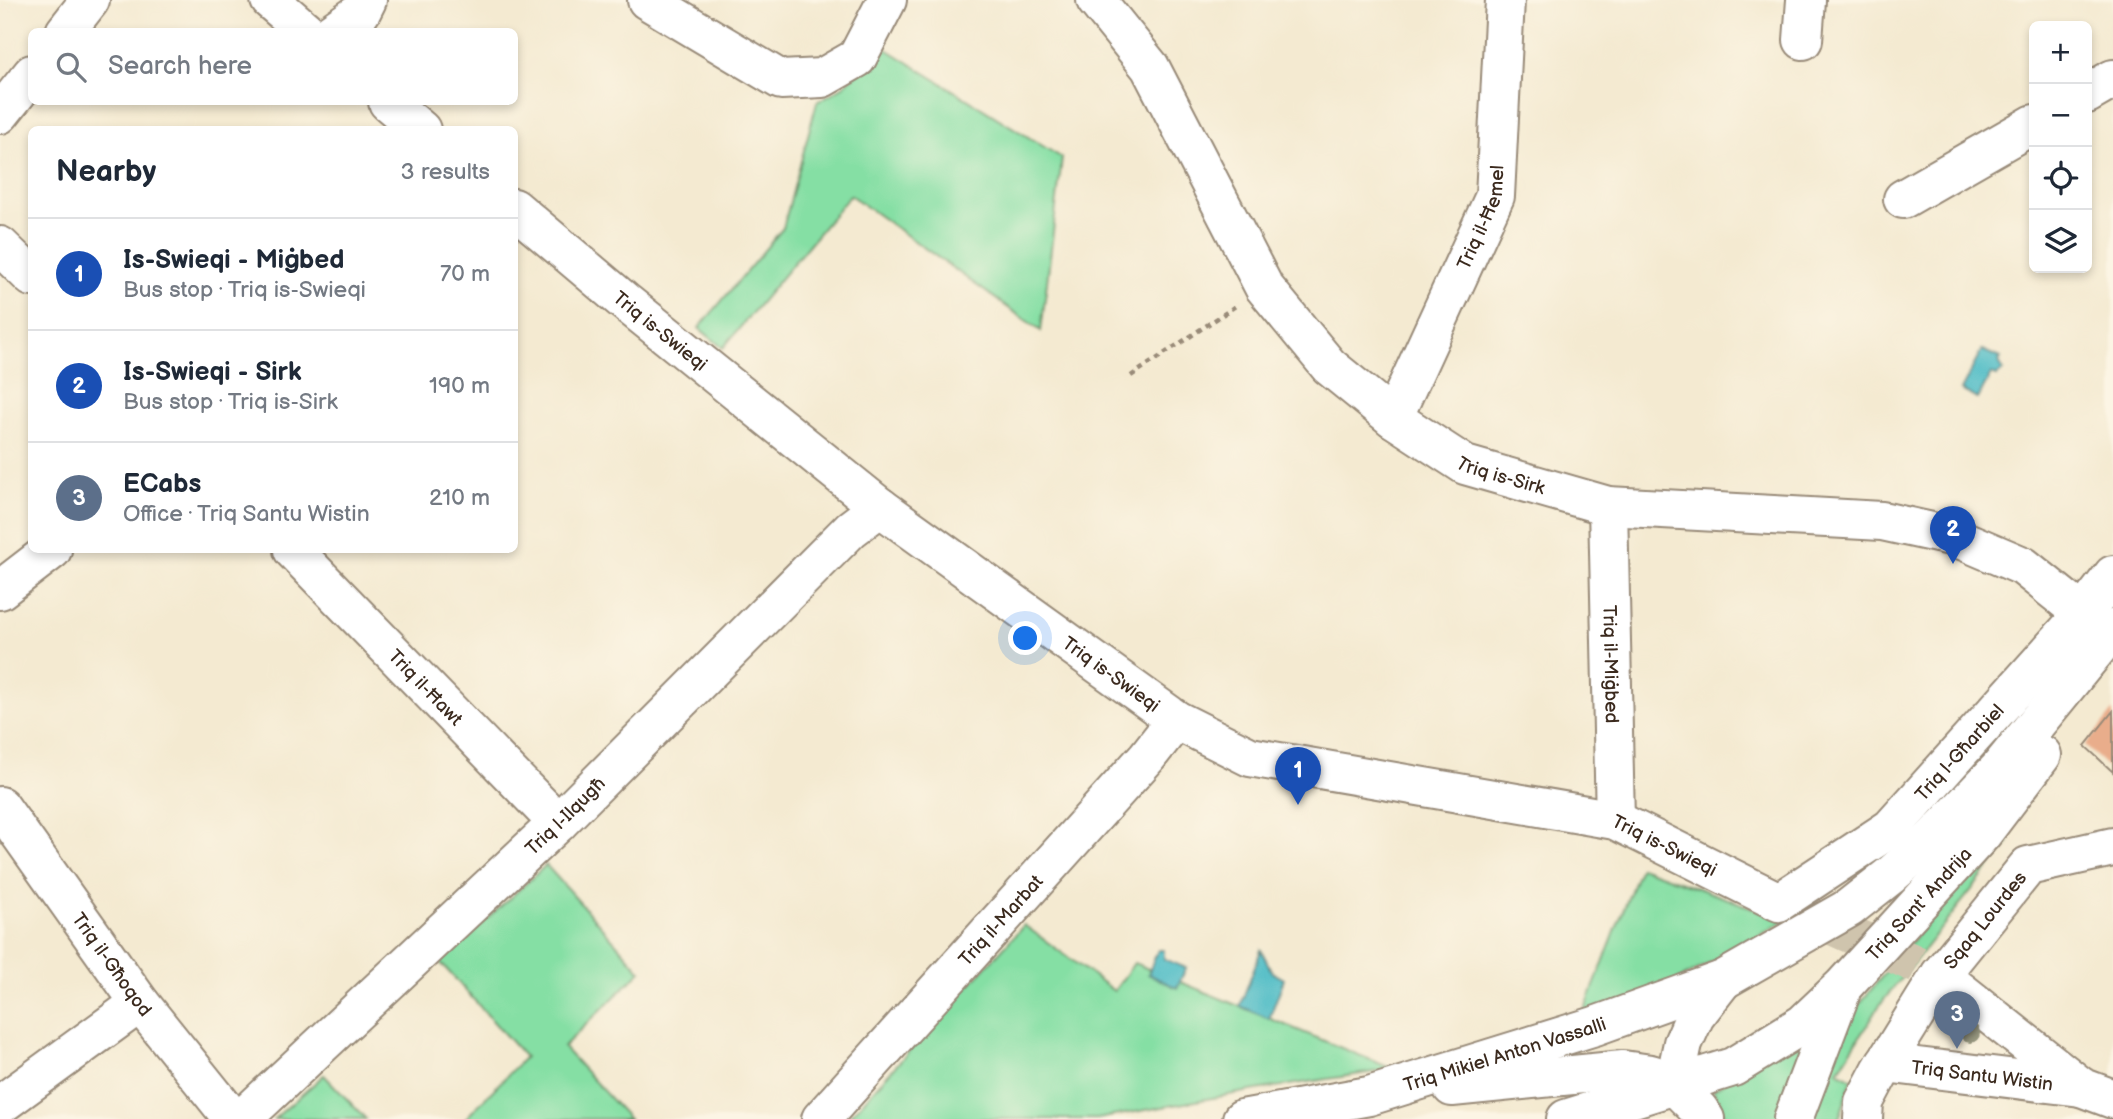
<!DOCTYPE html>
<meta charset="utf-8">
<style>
body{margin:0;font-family:"Balsamiq Sans",sans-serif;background:#f2f2f3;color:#1f2937}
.controls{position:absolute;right:21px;top:21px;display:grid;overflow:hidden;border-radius:10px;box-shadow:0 4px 10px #0003}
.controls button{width:63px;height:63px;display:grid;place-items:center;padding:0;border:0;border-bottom:2px solid #e0e1e3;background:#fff;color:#1f2937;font:35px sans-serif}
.you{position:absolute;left:1026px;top:639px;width:24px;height:24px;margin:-18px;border:5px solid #fff;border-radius:50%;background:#1a73e8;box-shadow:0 0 0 10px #1a73e833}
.badge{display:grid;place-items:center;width:46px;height:46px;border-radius:50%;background:#1a73e8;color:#fff;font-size:23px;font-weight:700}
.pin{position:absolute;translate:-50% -58px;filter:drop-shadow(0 2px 4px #0008)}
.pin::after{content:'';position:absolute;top:37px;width:24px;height:21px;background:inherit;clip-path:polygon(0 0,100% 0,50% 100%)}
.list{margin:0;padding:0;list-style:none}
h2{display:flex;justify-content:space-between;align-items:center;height:91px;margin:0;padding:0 28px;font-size:30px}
h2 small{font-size:23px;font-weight:400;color:#747a83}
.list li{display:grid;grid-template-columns:46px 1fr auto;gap:21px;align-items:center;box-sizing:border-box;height:112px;padding:0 28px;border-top:2px solid #e0e1e3}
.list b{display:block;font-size:26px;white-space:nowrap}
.list p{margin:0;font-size:23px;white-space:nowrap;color:#747a83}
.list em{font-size:23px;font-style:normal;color:#747a83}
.icon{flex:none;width:38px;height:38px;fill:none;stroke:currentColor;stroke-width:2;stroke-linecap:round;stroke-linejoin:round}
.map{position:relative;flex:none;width:2113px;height:1119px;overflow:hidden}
.search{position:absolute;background:#fff;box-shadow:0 4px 10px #0003;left:28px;top:28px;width:490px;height:77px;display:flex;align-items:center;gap:18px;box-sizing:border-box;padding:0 24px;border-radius:10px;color:#747a83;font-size:26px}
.panel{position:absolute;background:#fff;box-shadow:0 4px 10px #0003;left:28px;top:126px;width:490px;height:427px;border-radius:10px}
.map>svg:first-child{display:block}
.green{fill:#85dfa4;stroke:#608461;stroke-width:2}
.water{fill:#4ebcc6;stroke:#447372;stroke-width:2}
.building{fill:#e9ad8b}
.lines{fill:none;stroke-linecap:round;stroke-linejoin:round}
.minor-tunnel{stroke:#cfc4ad;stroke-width:38;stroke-dasharray:38 19;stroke-linecap:butt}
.minor-casing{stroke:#988a78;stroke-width:42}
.major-casing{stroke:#988a78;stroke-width:42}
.highway-casing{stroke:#988a78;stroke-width:42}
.path{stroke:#988a78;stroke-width:4.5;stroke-dasharray:5 5;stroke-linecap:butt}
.minor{stroke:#fff;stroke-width:38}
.major{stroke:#fff;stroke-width:38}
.highway{stroke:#fff;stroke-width:38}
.tree{fill:#999981}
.labels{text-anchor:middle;stroke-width:5;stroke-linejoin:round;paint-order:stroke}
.street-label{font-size:19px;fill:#3b2a1e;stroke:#fcf5e5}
</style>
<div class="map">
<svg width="2113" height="1119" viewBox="0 0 2113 1119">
<rect width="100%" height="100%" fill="#fcf5e5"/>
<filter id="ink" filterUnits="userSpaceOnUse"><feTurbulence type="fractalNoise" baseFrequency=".0143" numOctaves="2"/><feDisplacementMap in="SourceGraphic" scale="14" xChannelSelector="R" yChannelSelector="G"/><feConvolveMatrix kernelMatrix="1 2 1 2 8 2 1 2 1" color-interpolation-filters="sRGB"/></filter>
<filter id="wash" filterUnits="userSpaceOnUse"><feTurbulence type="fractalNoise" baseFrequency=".00686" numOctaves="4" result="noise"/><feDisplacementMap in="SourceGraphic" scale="28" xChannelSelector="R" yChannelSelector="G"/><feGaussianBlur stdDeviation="1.57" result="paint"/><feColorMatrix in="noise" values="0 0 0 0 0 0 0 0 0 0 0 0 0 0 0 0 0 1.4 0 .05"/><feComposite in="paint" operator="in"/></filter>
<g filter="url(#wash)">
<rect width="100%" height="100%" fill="#f4ead1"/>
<g class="green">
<path d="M885,48L1062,158L1041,331L850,195L723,348L699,328L783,228L817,102L841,88Z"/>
<path d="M1999,836L2009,843L1879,1006L1838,1071L1852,1079L1839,1119H1811L1817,1083L1859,1004Z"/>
<path d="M546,865L641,971L563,1047L629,1119H465L525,1057L440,962Z"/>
<path d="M1640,867L1786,920L1730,953L1661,989L1582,1017Z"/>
<path d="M1024,925L1114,991L1134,963L1393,1069L1256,1090L1097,1119H847Z"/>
<path d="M1824,1017L1780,1119H1726L1713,1090Z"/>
<path d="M324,1075L366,1119H274Z"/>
</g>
<g class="water">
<path d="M1982,350L2000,358L1999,361L2003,371L1996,376L1991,374L1978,399L1961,390Z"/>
<path d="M1158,950H1164V959L1186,968L1177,988L1148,974Z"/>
<path d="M1261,950L1272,972L1284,979L1269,1019L1240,1006Z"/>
</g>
<g id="blocks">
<path class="building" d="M2113,711V772L2085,746Z"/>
</g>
</g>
<g filter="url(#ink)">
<use href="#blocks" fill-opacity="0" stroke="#988a78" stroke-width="2"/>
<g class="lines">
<path class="minor-tunnel" d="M1779,902L1940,975"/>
<g class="minor-casing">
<g id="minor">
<path d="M270,0L307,32"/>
<path d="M647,0L781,80L822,78L857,58L887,0"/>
<path id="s1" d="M1096,0L1150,67L1264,287L1329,366L1393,418L1465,465L1608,506L1882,521L1955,537L2023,566L2103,630"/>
<path d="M65,32L90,0"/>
<path d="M332,32L361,12L367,0"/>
<path d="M1803,40L1806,0"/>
<path d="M2087,94L2113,79"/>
<path d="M388,102L421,130"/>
<path d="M0,114L32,74"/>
<path d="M1903,199L2034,124"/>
<path id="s2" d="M514,208L624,301L880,507L1176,720L1250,757L1615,820L1779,902L1891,828L2083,614L2113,575"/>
<path d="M0,246L32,277"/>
<path id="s3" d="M1393,418L1495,196L1505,0"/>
<path id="s4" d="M1608,506L1615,820"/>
<path id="s5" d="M293,550L558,823"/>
<path d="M0,590L52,550"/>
<path id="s6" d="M0,806L140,1003L233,1119"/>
<path d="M1940,975L2081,1087L2113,1099"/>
<path id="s7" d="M1885,1063L2081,1087"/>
<path d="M0,1105L140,1003"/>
<path id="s8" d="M242,1119L558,823L851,529L880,507"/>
<path id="s9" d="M821,1119L1147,757L1176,720"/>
<path id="s10" d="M1863,1119L1864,1102L1881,1070L1940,975L2028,866L2113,847"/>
</g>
</g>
<g class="major-casing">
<path id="major" d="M1674,1085L1699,1110L1705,1119"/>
</g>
<g class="highway-casing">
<g id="highway">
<path d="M1674,1085L1683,1043L1695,1016L1723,980"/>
<path d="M1452,1087L1623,1070L1651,1074L1674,1085"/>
<path id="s11" d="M1242,1119L1369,1096L1595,1026L1723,980L1849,908L1891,875L1932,839L1999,769L2113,629"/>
<path id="s12" d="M1566,1119L1733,1067L1803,1024L1843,986L1982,834L2042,755"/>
<path d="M1793,1119L1840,995"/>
</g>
</g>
<path class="path" d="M1131,376L1237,305"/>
<use href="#minor" class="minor"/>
<use href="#major" class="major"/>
<use href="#highway" class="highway"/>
</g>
<circle class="tree" cx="1970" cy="1033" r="10"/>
</g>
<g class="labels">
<g class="street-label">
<text dy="7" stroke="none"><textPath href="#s3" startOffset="220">Triq il-Ħemel</textPath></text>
<text dy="7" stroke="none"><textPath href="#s2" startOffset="191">Triq is-Swieqi</textPath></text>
<text dy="7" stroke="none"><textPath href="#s1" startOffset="642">Triq is-Sirk</textPath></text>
<text dy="7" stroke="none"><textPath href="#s4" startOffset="158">Triq il-Miġbed</textPath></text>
<text dy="7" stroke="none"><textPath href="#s2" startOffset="758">Triq is-Swieqi</textPath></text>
<text dy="7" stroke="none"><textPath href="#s5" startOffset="191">Triq il-Ħawt</textPath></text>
<text dy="7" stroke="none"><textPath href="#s2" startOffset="1710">Triq l-Għarbiel</textPath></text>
<text dy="7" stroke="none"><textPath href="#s8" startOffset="443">Triq l-Ilqugħ</textPath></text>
<text dy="7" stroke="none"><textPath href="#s2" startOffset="1346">Triq is-Swieqi</textPath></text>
<text dy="7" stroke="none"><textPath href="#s12" startOffset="424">Triq Sant' Andrija</textPath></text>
<text dy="7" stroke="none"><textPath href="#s10" startOffset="236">Sqaq Lourdes</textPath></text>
<text dy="7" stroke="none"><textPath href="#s9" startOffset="268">Triq il-Marbat</textPath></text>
<text dy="7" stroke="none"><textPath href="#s6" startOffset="194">Triq il-Għoqod</textPath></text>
<text dy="7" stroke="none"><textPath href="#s11" startOffset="271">Triq Mikiel Anton Vassalli</textPath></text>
<text dy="7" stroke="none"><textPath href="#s7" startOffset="98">Triq Santu Wistin</textPath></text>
</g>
</g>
</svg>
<div class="controls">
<button>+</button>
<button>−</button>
<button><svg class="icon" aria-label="locate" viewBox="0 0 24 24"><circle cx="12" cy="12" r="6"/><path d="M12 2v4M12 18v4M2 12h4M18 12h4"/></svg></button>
<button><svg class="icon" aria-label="layers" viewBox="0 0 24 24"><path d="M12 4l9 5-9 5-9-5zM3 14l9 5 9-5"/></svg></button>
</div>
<div class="you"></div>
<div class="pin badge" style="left:1298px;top:805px;background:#1a4fb4">1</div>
<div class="pin badge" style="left:1953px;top:564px;background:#1a4fb4">2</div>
<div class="pin badge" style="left:1957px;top:1049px;background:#5c6f8a">3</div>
<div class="search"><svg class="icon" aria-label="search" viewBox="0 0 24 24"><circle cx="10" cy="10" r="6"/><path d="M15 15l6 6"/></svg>Search here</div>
<section class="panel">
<h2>Nearby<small>3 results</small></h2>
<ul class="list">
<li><span class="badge" style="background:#1a4fb4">1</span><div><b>Is-Swieqi - Miġbed</b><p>Bus stop · Triq is-Swieqi</p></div><em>70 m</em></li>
<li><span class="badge" style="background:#1a4fb4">2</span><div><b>Is-Swieqi - Sirk</b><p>Bus stop · Triq is-Sirk</p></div><em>190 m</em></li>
<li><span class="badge" style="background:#5c6f8a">3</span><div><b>ECabs</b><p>Office · Triq Santu Wistin</p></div><em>210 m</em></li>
</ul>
</section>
</div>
